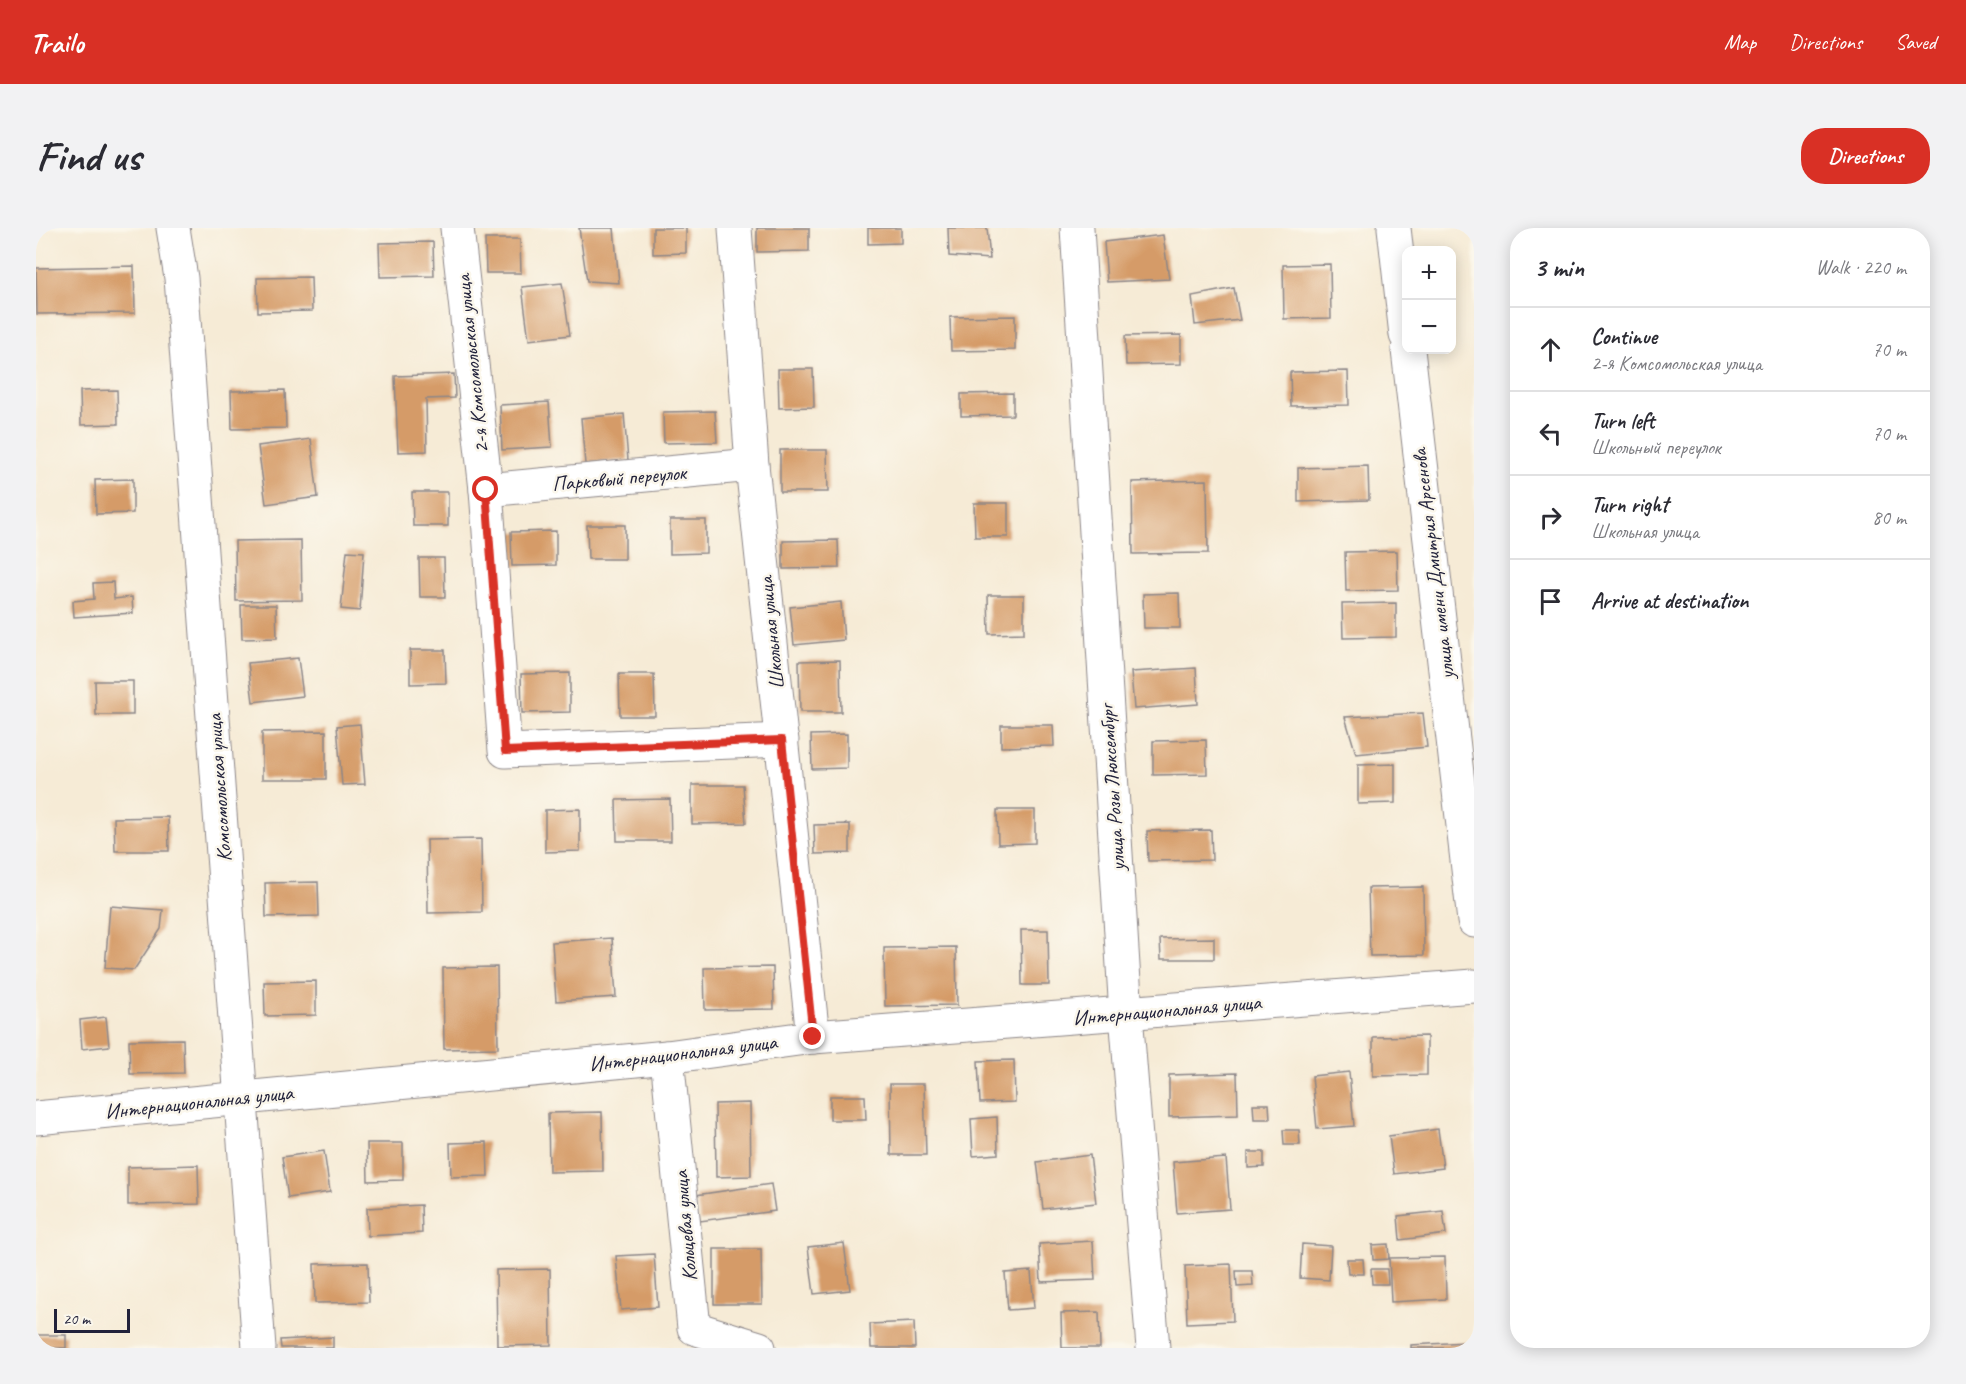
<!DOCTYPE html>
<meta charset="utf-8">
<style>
body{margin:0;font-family:Caveat,sans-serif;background:#f2f2f3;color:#2b2b33}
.controls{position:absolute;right:18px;top:18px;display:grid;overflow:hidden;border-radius:12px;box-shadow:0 3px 15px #0003}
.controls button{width:54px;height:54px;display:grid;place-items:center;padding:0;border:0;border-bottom:2px solid #e1e1e2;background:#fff;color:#2b2b33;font:30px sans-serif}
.scale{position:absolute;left:18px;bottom:15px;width:76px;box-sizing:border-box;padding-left:6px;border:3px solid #22223b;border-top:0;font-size:16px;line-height:21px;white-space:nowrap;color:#22223b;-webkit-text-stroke:4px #fbf7ec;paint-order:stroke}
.stop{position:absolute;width:18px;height:18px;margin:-14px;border:4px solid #d93025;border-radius:50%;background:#fff}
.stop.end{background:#d93025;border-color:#fff;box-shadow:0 2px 6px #0008}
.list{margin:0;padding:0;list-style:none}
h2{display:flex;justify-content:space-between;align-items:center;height:78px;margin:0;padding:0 24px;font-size:26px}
h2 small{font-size:20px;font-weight:400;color:#7c7c81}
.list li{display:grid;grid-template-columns:39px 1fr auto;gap:18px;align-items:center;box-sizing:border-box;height:84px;padding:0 24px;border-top:2px solid #e1e1e2}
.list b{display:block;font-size:22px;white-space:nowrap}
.list p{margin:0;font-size:20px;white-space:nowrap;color:#7c7c81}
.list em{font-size:20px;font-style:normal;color:#7c7c81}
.icon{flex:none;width:33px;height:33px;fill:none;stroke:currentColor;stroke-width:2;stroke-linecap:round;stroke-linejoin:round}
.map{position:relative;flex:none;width:1438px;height:1120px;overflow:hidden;border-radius:24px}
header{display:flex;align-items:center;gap:36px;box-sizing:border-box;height:84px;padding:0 30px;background:#d93025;color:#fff}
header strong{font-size:28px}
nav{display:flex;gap:33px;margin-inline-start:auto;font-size:21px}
.intro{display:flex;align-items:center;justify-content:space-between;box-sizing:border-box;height:144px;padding:0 36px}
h1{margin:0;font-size:42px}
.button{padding:15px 27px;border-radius:24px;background:#d93025;color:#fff;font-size:21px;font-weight:700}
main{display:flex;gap:36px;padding:0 36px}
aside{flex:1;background:#fff;border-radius:24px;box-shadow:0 3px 15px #0003}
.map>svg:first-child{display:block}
.building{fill:#d59b67}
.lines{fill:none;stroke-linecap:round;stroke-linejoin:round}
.minor-casing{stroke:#8c8688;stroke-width:35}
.minor{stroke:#fff;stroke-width:33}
.route{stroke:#d93025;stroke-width:8}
.labels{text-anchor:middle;stroke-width:5;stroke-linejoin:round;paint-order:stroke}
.street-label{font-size:21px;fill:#22223b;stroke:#fbf7ec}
</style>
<header>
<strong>Trailo</strong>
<nav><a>Map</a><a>Directions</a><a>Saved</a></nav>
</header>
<div class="intro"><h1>Find us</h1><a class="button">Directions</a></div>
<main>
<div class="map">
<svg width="1438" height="1120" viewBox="0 0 1438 1120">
<rect width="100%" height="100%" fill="#fbf7ec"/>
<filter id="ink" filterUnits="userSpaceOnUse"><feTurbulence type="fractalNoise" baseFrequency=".0167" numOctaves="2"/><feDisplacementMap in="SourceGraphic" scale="12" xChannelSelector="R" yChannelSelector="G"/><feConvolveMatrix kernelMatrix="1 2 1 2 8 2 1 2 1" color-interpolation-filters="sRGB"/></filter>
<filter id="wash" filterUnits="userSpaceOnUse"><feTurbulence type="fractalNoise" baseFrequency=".008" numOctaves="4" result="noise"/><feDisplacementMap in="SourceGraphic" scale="24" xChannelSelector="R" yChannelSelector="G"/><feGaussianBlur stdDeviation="1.35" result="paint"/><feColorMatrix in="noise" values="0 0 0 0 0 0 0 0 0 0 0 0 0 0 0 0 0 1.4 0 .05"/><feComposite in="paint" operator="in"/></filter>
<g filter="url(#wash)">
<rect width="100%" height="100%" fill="#f6ebd6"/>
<g id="blocks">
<g class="building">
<path d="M543,0H578L583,55L551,53Z"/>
<path d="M617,0H650V25L617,26Z"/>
<path d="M721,0H773V23L721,24Z"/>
<path d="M832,0H865V15L832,16Z"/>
<path d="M912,0H951L954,31L913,28Z"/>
<path d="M1127,7L1133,51L1071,54L1068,14Z"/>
<path d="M449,11H484L485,45H450Z"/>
<path d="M397,14L398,48L344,49L343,15Z"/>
<path d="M1294,36L1295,90L1248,91L1247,37Z"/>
<path d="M98,38L99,85L1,86L0,40Z"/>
<path d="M275,49L276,83L222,84L221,50Z"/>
<path d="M526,55L534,107L493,112L486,59Z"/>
<path d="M1198,60L1204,92L1159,97L1156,68Z"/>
<path d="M979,88V122L915,123L914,89Z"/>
<path d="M1145,107V136L1090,137L1089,108Z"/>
<path d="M742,141H777L778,179L743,180Z"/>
<path d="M1312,143L1313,177L1255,178L1254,144Z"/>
<path d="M418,146L419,170L390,171L391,223L362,224L359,148Z"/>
<path d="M81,162L82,196L45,197L44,163Z"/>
<path d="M249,162L250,200L196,201L195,163Z"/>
<path d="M977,165V187L925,188V166Z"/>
<path d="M513,174L516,219L466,222L464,177Z"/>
<path d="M679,183L681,214L628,215L627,184Z"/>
<path d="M588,186L592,232L549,236L545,190Z"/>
<path d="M275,211L282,269L230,276L222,218Z"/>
<path d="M744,222H791L792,264H744Z"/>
<path d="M1332,238L1333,272L1262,274V240Z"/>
<path d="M97,251V285L60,286L59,252Z"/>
<path d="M1171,252L1172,325L1097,326L1096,254Z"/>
<path d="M376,264H412V298H377Z"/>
<path d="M938,275H972V309H939Z"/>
<path d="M634,292H670V325L634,326Z"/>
<path d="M551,297H589V331H552Z"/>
<path d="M520,303V337L476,338L475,304Z"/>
<path d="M265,312L266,372L200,373L199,313Z"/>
<path d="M802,312L803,340L747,341V313Z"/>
<path d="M311,323L328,324L324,383L305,381Z"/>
<path d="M1361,323L1362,362L1310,363L1309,324Z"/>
<path d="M383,330H408L409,369H384Z"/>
<path d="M77,354L78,371L96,369L97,385L38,389L37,373L58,371L57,355Z"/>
<path d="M1143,365L1144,400H1108L1107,366Z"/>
<path d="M952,367H988V405L953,406Z"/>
<path d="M805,374L808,412L758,417L754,379Z"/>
<path d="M1360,375V409L1307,410L1306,376Z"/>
<path d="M205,377H240L241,410L206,411Z"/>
<path d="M374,422H409L410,455L374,456Z"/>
<path d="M262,430L267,468L217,474L212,435Z"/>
<path d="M804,432L805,484H764L763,433Z"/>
<path d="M1160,440L1162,476L1098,481L1095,444Z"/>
<path d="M534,445V484L486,485L485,446Z"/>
<path d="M583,446H618L619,488H584Z"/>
<path d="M59,453H97V487H60Z"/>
<path d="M1387,485L1391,519L1320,526L1309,489Z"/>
<path d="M324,496L329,556L306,557L301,498Z"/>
<path d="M965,497H1017L1018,518L965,519Z"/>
<path d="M290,503V551H226V504Z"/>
<path d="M811,506V540L776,541L775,507Z"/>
<path d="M1170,512L1171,546L1117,547V513Z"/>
<path d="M1359,536V575L1322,576V537Z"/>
<path d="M656,557H707L710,595L656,596Z"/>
<path d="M634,571L635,613H581L580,572Z"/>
<path d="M544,581V623L509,624V582Z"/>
<path d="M961,582H999V615L962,616Z"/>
<path d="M132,589L133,623H79L78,590Z"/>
<path d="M814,596V625L779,626L778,597Z"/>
<path d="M1175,602L1176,632L1112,633L1111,603Z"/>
<path d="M445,611L446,684L392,685L391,612Z"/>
<path d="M282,654L283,688L230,689L229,655Z"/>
<path d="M1387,659L1388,727L1334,728L1332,660Z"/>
<path d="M74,678L127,682L125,701L98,742L69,740Z"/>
<path d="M985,702H1012L1013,757H986Z"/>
<path d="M576,710L580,769L520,773L516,714Z"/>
<path d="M1178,710V731H1125L1124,711Z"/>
<path d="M920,719L921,777L849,778L848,720Z"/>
<path d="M461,739L462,820L408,821L407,740Z"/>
<path d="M737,739L738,781L669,782L668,740Z"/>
<path d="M280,753V787L229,788L228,754Z"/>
<path d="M70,789L73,818L46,821L44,792Z"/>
<path d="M1391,808V847L1337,848V809Z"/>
<path d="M147,811L148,845L94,846L93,812Z"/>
<path d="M978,832L979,874L944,875L942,833Z"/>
<path d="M1313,844L1318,898L1281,901L1276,848Z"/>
<path d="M1201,845L1202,887L1133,889V847Z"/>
<path d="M854,856H888L890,927H855Z"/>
<path d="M794,868H829L830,892H794Z"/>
<path d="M714,875L715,948L680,949L679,876Z"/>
<path d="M1217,876H1233L1234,891H1218Z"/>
<path d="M566,884L567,943L513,944L512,885Z"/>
<path d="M961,889L962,926L937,928L935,891Z"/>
<path d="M1402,901L1407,940L1358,946L1353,908Z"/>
<path d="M1247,902H1263L1264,917H1248Z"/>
<path d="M451,914L452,948L415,949L414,915Z"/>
<path d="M331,915H367V952L332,953Z"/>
<path d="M288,923L294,964L252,970L246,929Z"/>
<path d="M1212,924H1228V939L1212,940Z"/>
<path d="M1054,927L1060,975L1007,981L1001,934Z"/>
<path d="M1190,930L1194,981L1141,985L1137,934Z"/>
<path d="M162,937L163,976L92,977V939Z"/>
<path d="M735,956L739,983L664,993L660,967Z"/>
<path d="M385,977L386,1005L332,1008L331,980Z"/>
<path d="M1407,983L1410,1006L1364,1012L1362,988Z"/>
<path d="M1057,1013L1059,1052L1005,1054L1003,1016Z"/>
<path d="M808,1015L814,1062L778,1066L772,1019Z"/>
<path d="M1266,1016L1295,1018L1293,1052L1264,1050Z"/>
<path d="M1352,1016L1353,1031L1337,1032L1336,1017Z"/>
<path d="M678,1021H725L726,1076H678Z"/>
<path d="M618,1026L622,1079L585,1082L580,1028Z"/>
<path d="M1409,1029L1410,1071L1355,1074L1353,1030Z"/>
<path d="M1311,1031H1327L1328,1046H1312Z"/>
<path d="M332,1035L333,1074L279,1075L278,1036Z"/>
<path d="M1195,1036L1197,1093L1151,1095L1149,1038Z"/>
<path d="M514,1041L515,1117L461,1118L460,1042Z"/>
<path d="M1335,1041H1351L1352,1056H1336Z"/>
<path d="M995,1043L998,1080L972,1082L969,1045Z"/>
<path d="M1200,1043H1216L1217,1058L1201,1059Z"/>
<path d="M1063,1084L1064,1120H1026L1025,1085Z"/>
<path d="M878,1094L879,1120H835L834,1096Z"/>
<rect x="0" y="1107" width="30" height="13"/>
<path d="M297,1109V1120H245L244,1112Z"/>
<path d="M1430,1114V1120H1375V1117Z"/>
</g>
</g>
</g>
<g filter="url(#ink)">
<use href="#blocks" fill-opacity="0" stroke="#8c8688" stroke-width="1.5"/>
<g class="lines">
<g class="minor-casing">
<g id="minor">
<path d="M137,0L145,50L223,1120"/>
<path d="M421,0L450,262L469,523L746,512"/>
<path d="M699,0L716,237L777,809"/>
<path d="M1041,0L1090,786L1117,1120"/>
<path d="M1358,0L1370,107"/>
<path d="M1372,122L1438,693"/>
<path d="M450,262L716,237"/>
<path d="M631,829L658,1100L723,1120"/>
<path d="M0,890L631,829L777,809L1438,758"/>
</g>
</g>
<use href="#minor" class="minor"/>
</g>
</g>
<g class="lines" filter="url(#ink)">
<path class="route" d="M450,262L469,523L746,512L777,809"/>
</g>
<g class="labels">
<g class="street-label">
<text transform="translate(436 136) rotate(-96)" y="7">2-я Комсомольская улица</text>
<text transform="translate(583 250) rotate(-5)" y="7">Парковый переулок</text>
<text transform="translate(1397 336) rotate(-97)" y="7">улица имени Дмитрия Арсенова</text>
<text transform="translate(735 405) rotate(-96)" y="7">Школьная улица</text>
<text transform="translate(183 560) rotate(-94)" y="7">Комсомольская улица</text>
<text transform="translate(1076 560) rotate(-94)" y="7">улица Розы Люксембург</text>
<text transform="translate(1131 782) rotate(-5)" y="7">Интернациональная улица</text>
<text transform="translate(647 825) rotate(-7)" y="7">Интернациональная улица</text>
<text transform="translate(163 874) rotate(-6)" y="7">Интернациональная улица</text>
<text transform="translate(649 998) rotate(-95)" y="7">Кольцевая улица</text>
</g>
</g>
</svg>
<div class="controls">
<button>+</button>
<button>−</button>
</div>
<div class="scale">20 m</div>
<div class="stop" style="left:450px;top:262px"></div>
<div class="stop end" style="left:777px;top:809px"></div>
</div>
<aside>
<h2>3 min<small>Walk · 220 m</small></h2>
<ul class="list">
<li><svg class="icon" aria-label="ahead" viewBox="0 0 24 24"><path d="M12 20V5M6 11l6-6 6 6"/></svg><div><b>Continue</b><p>2-я Комсомольская улица</p></div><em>70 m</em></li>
<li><svg class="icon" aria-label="left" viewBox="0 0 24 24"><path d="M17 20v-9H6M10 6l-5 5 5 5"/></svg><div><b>Turn left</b><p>Школьный переулок</p></div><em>70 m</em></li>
<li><svg class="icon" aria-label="right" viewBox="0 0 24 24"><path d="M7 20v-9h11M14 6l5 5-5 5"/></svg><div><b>Turn right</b><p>Школьная улица</p></div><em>80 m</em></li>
<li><svg class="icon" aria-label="arrive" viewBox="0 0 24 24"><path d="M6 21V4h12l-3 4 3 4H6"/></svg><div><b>Arrive at destination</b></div></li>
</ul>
</aside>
</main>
